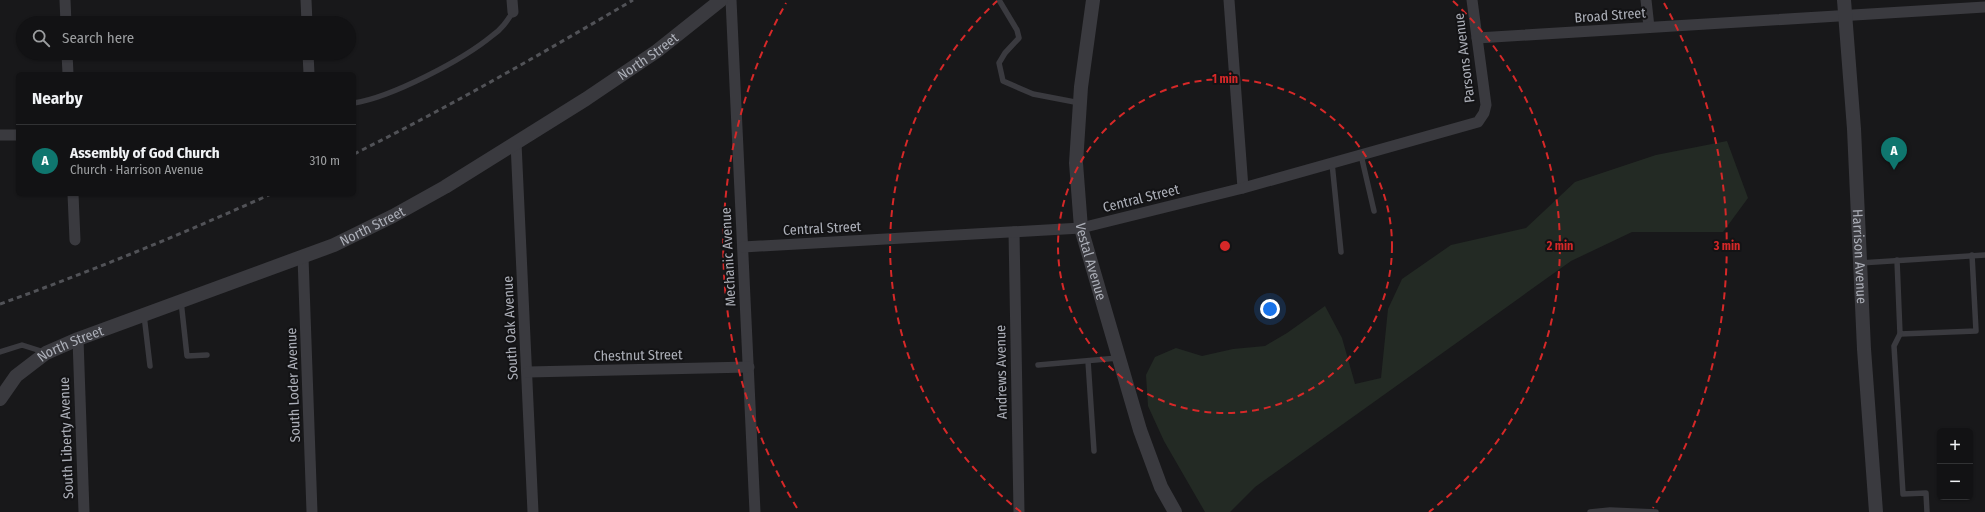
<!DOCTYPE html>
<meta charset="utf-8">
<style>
body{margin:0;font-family:"Fira Sans Condensed",sans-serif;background:#1f2022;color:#f1f3f6}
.controls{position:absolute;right:12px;bottom:12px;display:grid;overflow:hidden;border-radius:6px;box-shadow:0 1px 3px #0004}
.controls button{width:36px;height:36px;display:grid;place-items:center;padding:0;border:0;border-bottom:1px solid #313234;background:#121214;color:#f1f3f6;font:20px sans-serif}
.you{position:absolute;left:1270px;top:309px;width:14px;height:14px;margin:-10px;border:3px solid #fff;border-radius:50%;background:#1a73e8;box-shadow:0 0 0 6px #1a73e833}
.badge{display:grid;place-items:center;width:26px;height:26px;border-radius:50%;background:#0f766e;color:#fff;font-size:13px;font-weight:700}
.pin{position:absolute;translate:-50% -33px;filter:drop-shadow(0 1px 2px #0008)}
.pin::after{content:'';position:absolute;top:21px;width:14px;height:12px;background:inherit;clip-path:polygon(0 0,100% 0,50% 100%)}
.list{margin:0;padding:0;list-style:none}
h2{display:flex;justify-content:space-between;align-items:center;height:52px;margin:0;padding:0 16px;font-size:17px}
h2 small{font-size:13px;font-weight:400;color:#9c9ea0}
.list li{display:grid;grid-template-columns:26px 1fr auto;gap:12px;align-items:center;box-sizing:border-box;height:72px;padding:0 16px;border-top:1px solid #313234}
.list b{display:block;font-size:15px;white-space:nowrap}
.list p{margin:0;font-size:13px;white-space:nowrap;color:#9c9ea0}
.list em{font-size:13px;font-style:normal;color:#9c9ea0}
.icon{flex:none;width:22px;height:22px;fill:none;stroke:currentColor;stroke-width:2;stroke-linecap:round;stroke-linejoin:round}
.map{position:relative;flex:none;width:1985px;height:512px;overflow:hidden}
.search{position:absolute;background:#121214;box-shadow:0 1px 3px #0004;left:16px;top:16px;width:340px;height:44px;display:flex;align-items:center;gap:10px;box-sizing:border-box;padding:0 14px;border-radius:22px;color:#9c9ea0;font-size:15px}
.panel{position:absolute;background:#121214;box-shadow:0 1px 3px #0004;left:16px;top:72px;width:340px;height:124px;border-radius:6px}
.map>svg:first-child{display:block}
.green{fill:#232a24}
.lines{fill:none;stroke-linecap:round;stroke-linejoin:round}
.service{stroke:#3a3a3f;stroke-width:5.5}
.minor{stroke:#3a3a3f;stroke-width:11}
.tertiary{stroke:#3a3a3f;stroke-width:14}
.rail{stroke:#515257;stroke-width:3;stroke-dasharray:5 4;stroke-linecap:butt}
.ring{fill:none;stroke:#d62828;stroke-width:2;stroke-dasharray:7 5}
.labels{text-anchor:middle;stroke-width:4;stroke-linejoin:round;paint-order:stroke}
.street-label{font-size:14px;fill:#acafb8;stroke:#131315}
.centre{fill:#d62828;stroke:#131315;stroke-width:2}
.ring-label{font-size:12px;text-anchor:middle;font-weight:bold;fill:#d62828;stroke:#131315;stroke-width:4;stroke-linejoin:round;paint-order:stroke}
</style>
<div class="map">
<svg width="1985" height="512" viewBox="0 0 1985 512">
<rect width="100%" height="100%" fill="#18181a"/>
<path class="green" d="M1727,141L1748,198L1723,232H1632L1571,261L1255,487L1230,512H1205L1164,441L1148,406L1146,375L1155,357L1176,348L1202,356L1233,349L1265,346L1287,333L1325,306L1342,338L1355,384L1381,378L1388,309L1402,279L1451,245L1526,228L1575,182L1656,155Z"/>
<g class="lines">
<g class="service">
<path d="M999,0L1017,30L1019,38L1005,53L999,63L1003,81L1033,94L1080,103"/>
<path d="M354,103C392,97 463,60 493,35C502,29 507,21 513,12"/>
<path d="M1361,155L1374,211"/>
<path d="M1332,163L1341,252"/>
<path d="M1897,260L1900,334L1976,331L1972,255"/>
<path d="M1860,263L1985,255"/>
<path d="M181,301L187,356L207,355"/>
<path d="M144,315L150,366"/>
<path d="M1900,334L1894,346L1903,494L1926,493L1927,512"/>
<path d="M0,352L22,345L44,352"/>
<path d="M1088,361L1094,451"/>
<path d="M1038,365L1118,358"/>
<path d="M1590,512L1610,510L1656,512"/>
</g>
<g class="minor">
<path d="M65,0L66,23"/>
<path d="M306,0L307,23"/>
<path d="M512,0L513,12"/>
<path d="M731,0L755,512"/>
<path d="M1229,0L1243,188"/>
<path d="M1646,0L1649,27"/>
<path d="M1477,38L1985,7"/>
<path d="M67,53L68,74"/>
<path d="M308,53L309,74"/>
<path d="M0,135H18"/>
<path d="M516,143L533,512"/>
<path d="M73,194L75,240"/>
<path d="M1014,232L1019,512"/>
<path d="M743,247L1081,228L1243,188L1478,122L1484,113L1486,105L1472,0"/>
<path d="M303,257L312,512"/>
<path d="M78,339L84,512"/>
<path d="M528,372L749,367"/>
</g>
<g class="tertiary">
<path id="s1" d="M1093,0L1081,87L1076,163L1081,228L1140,430L1161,487L1175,512"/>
<path id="s2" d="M1844,0L1854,129L1864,349L1876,512"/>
<path id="s3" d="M0,399L16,376L46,353L78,339L334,245L393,216L445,187L586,99L657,51L721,0"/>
</g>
<g class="rail">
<path d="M354,154C449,107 541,54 633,0"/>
<path d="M0,304C92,271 182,234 271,194"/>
</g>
</g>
<g class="ring">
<circle cx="1225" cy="246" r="167"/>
<path d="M1021 512A335 335 0 0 1 997 1M1453 1A335 335 0 0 1 1429 512"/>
<path d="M797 508A502 502 0 0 1 786 3M1664 3A502 502 0 0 1 1653 508"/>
</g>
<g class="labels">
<g class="street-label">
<text transform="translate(1610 15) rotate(-4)" y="5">Broad Street</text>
<text dy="5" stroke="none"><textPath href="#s3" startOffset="740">North Street</textPath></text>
<text transform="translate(1464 58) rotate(-97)" y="5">Parsons Avenue</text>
<text transform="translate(1141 198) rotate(-14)" y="5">Central Street</text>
<text dy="5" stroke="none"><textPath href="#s3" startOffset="416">North Street</textPath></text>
<text transform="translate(822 228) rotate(-3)" y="5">Central Street</text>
<text dy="5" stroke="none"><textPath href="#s2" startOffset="257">Harrison Avenue</textPath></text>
<text transform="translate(728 257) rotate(-93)" y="5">Mechanic Avenue</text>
<text dy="5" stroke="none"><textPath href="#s1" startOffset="264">Vestal Avenue</textPath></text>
<text transform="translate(510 328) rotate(-93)" y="5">South Oak Avenue</text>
<text dy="5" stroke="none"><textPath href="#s3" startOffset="92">North Street</textPath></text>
<text transform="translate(638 355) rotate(-1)" y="5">Chestnut Street</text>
<text transform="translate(1001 372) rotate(-91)" y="5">Andrews Avenue</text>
<text transform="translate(293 385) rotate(-92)" y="5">South Loder Avenue</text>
<text transform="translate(66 438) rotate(-92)" y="5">South Liberty Avenue</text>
</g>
</g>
<circle cx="1225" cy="246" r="6" class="centre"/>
<g class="ring-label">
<text x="1225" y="83">1 min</text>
<text x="1560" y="250">2 min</text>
<text x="1727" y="250">3 min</text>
</g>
</svg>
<div class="controls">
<button>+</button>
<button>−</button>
</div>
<div class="you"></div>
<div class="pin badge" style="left:1894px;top:170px">A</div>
<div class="search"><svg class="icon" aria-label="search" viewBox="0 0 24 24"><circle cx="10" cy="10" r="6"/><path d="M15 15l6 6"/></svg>Search here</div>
<section class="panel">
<h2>Nearby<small></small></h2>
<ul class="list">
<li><span class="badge">A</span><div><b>Assembly of God Church</b><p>Church · Harrison Avenue</p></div><em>310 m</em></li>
</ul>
</section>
</div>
